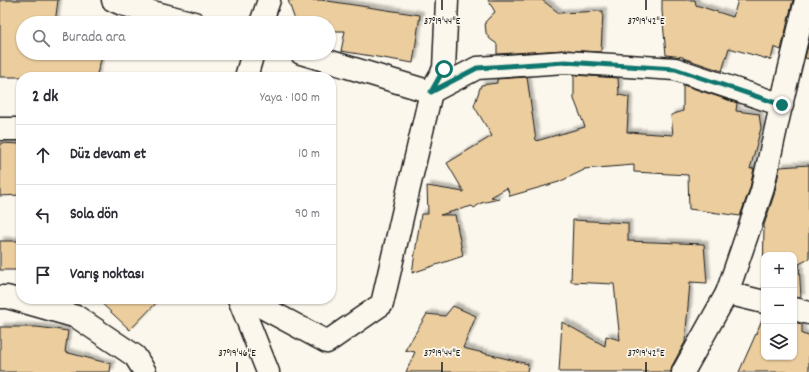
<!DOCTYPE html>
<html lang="tr">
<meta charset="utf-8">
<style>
body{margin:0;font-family:Dekko,sans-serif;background:#f2f2f3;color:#2b2b33}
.controls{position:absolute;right:12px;bottom:12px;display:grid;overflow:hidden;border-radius:8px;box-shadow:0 1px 3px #0004}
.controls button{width:36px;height:36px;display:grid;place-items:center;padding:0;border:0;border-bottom:1px solid #e1e1e2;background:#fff;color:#2b2b33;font:20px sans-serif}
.stop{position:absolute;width:12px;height:12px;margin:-9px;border:3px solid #0f766e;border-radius:50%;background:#fff}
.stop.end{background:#0f766e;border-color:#fff;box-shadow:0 1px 4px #0008}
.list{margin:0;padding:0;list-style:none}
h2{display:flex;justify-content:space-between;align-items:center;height:52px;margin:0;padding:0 16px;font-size:17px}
h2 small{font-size:13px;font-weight:400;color:#7c7c81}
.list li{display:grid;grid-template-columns:26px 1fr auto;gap:12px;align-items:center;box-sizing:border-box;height:60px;padding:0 16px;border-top:1px solid #e1e1e2}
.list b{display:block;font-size:15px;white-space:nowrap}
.list em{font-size:13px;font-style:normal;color:#7c7c81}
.icon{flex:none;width:22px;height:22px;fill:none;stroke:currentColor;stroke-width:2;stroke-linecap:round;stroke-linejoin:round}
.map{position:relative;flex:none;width:809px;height:372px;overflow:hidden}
.search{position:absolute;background:#fff;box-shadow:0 1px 3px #0004;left:16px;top:16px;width:320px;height:44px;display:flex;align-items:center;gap:10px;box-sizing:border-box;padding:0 14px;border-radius:22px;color:#7c7c81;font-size:15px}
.panel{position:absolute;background:#fff;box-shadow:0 1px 3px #0004;left:16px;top:72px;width:320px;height:232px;border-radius:16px}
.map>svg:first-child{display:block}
.building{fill:#ebcd9e;stroke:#1c1c1c;filter:url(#shadow)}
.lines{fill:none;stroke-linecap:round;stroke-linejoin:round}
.minor-casing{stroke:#1c1c1c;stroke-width:25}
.minor{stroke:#fbf7ec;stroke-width:22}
.route{stroke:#0f766e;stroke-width:5}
.ticks{fill:none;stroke:#1c1c1c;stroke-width:1.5}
.ticks-label{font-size:10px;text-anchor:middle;fill:#1c1c1c;stroke:#fbf7ec;stroke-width:3.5;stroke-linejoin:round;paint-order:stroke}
</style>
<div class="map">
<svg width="809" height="372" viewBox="0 0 809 372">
<defs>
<filter id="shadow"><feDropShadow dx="3.5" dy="-3.5" stdDeviation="1" flood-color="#0004"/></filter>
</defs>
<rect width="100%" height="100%" fill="#fbf7ec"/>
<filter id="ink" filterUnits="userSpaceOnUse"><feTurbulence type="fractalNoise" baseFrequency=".025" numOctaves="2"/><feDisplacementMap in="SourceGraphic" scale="8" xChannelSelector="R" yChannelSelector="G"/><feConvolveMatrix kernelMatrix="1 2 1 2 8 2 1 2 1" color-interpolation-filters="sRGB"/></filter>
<g filter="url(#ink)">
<g class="building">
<path d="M0,0H58L55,23H23V53H103L96,77H0Z"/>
<path d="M288,0H321L420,15L413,63L341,51L345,31H329V23H296Z"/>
<path d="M488,0H542L559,13L603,11L601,52L564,50L497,54V44L490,39L486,33L485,22L495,12Z"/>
<path d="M662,0H695L696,5L733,17L738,0H793L781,50L774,47L771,60L729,48L722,71L683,58V57L666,55L662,11Z"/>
<path d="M809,41V59L805,58Z"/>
<path d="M574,75L618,78L619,95L629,97L627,132L673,135L671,115L683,111V85L737,103L736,111L759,114L761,128L750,169L754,168L750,188L740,216L689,209L688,175L634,172V165L584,169V170L559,182L510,196L507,188L491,197L499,199L481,203L474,208L472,206L440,215H455L463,256L412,273L421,214H428L427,186L464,192L447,163L492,136L474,106L481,85L497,83V79L527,77L536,141L585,127L574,99Z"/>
<path d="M0,143L21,144V195L0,196Z"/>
<path d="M809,165V259L799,264L801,298L794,297V255H764V289H763L764,225L774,195L780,167Z"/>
<path d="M573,220L628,223V241L704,244L707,283L690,282L685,342L672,366L671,372H559L562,322L605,346L606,336L620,340L614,284L571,282Z"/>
<rect x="0" y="241" width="21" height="29"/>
<path d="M97,299H160L130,330Z"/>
<path d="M453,306L476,316L463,348L528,364L527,372H406L415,352L405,350L427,314L445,316Z"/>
<path d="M763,314H764V357H794V322L802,324V334L809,336V372H739L763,318Z"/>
<path d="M0,327H37L68,331L65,352L111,364L110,372H0Z"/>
</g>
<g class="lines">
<g class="minor-casing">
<g id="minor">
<path d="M113,0L122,4L194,23"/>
<path d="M261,23L269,0"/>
<path d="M301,53L431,92L477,68L565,62L675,69L782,105"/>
<path d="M246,77L253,53"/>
<path d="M0,129H21"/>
<path d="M727,293L764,302"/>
<path d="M0,297H7L77,317L135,356L145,372"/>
<path d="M239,299L268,372"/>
<path d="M247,299L327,342L382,304L431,92L444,69L447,0"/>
<path d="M794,309L809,313"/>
<path d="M683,372L727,293L762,191L782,101L806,0"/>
</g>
</g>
<use href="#minor" class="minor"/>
</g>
</g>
<g class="lines" filter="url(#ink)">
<path class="route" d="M444,69L431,92L477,68L565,62L675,69L782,105"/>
</g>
<path class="ticks" d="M442,0V10M646,0V10M237,362V372M442,362V372M646,362V372"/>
<g class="ticks-label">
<text x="442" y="24">37°19'44"E</text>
<text x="646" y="24">37°19'42"E</text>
<text x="237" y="356">37°19'46"E</text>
<text x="442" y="356">37°19'44"E</text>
<text x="646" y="356">37°19'42"E</text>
</g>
</svg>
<div class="controls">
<button>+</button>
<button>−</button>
<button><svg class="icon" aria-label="layers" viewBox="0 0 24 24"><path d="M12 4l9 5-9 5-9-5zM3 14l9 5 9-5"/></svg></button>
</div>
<div class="stop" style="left:444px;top:69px"></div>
<div class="stop end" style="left:782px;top:105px"></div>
<div class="search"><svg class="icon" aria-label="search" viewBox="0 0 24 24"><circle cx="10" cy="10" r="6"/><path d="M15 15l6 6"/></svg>Burada ara</div>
<section class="panel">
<h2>2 dk<small>Yaya · 100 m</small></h2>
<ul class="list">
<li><svg class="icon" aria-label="ahead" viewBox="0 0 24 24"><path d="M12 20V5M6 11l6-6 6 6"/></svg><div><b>Düz devam et</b></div><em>10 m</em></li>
<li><svg class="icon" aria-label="left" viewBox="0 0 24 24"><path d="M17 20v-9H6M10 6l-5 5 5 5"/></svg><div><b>Sola dön</b></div><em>90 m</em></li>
<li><svg class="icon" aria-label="arrive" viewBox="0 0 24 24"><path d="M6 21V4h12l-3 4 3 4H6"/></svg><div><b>Varış noktası</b></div></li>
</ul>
</section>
</div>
